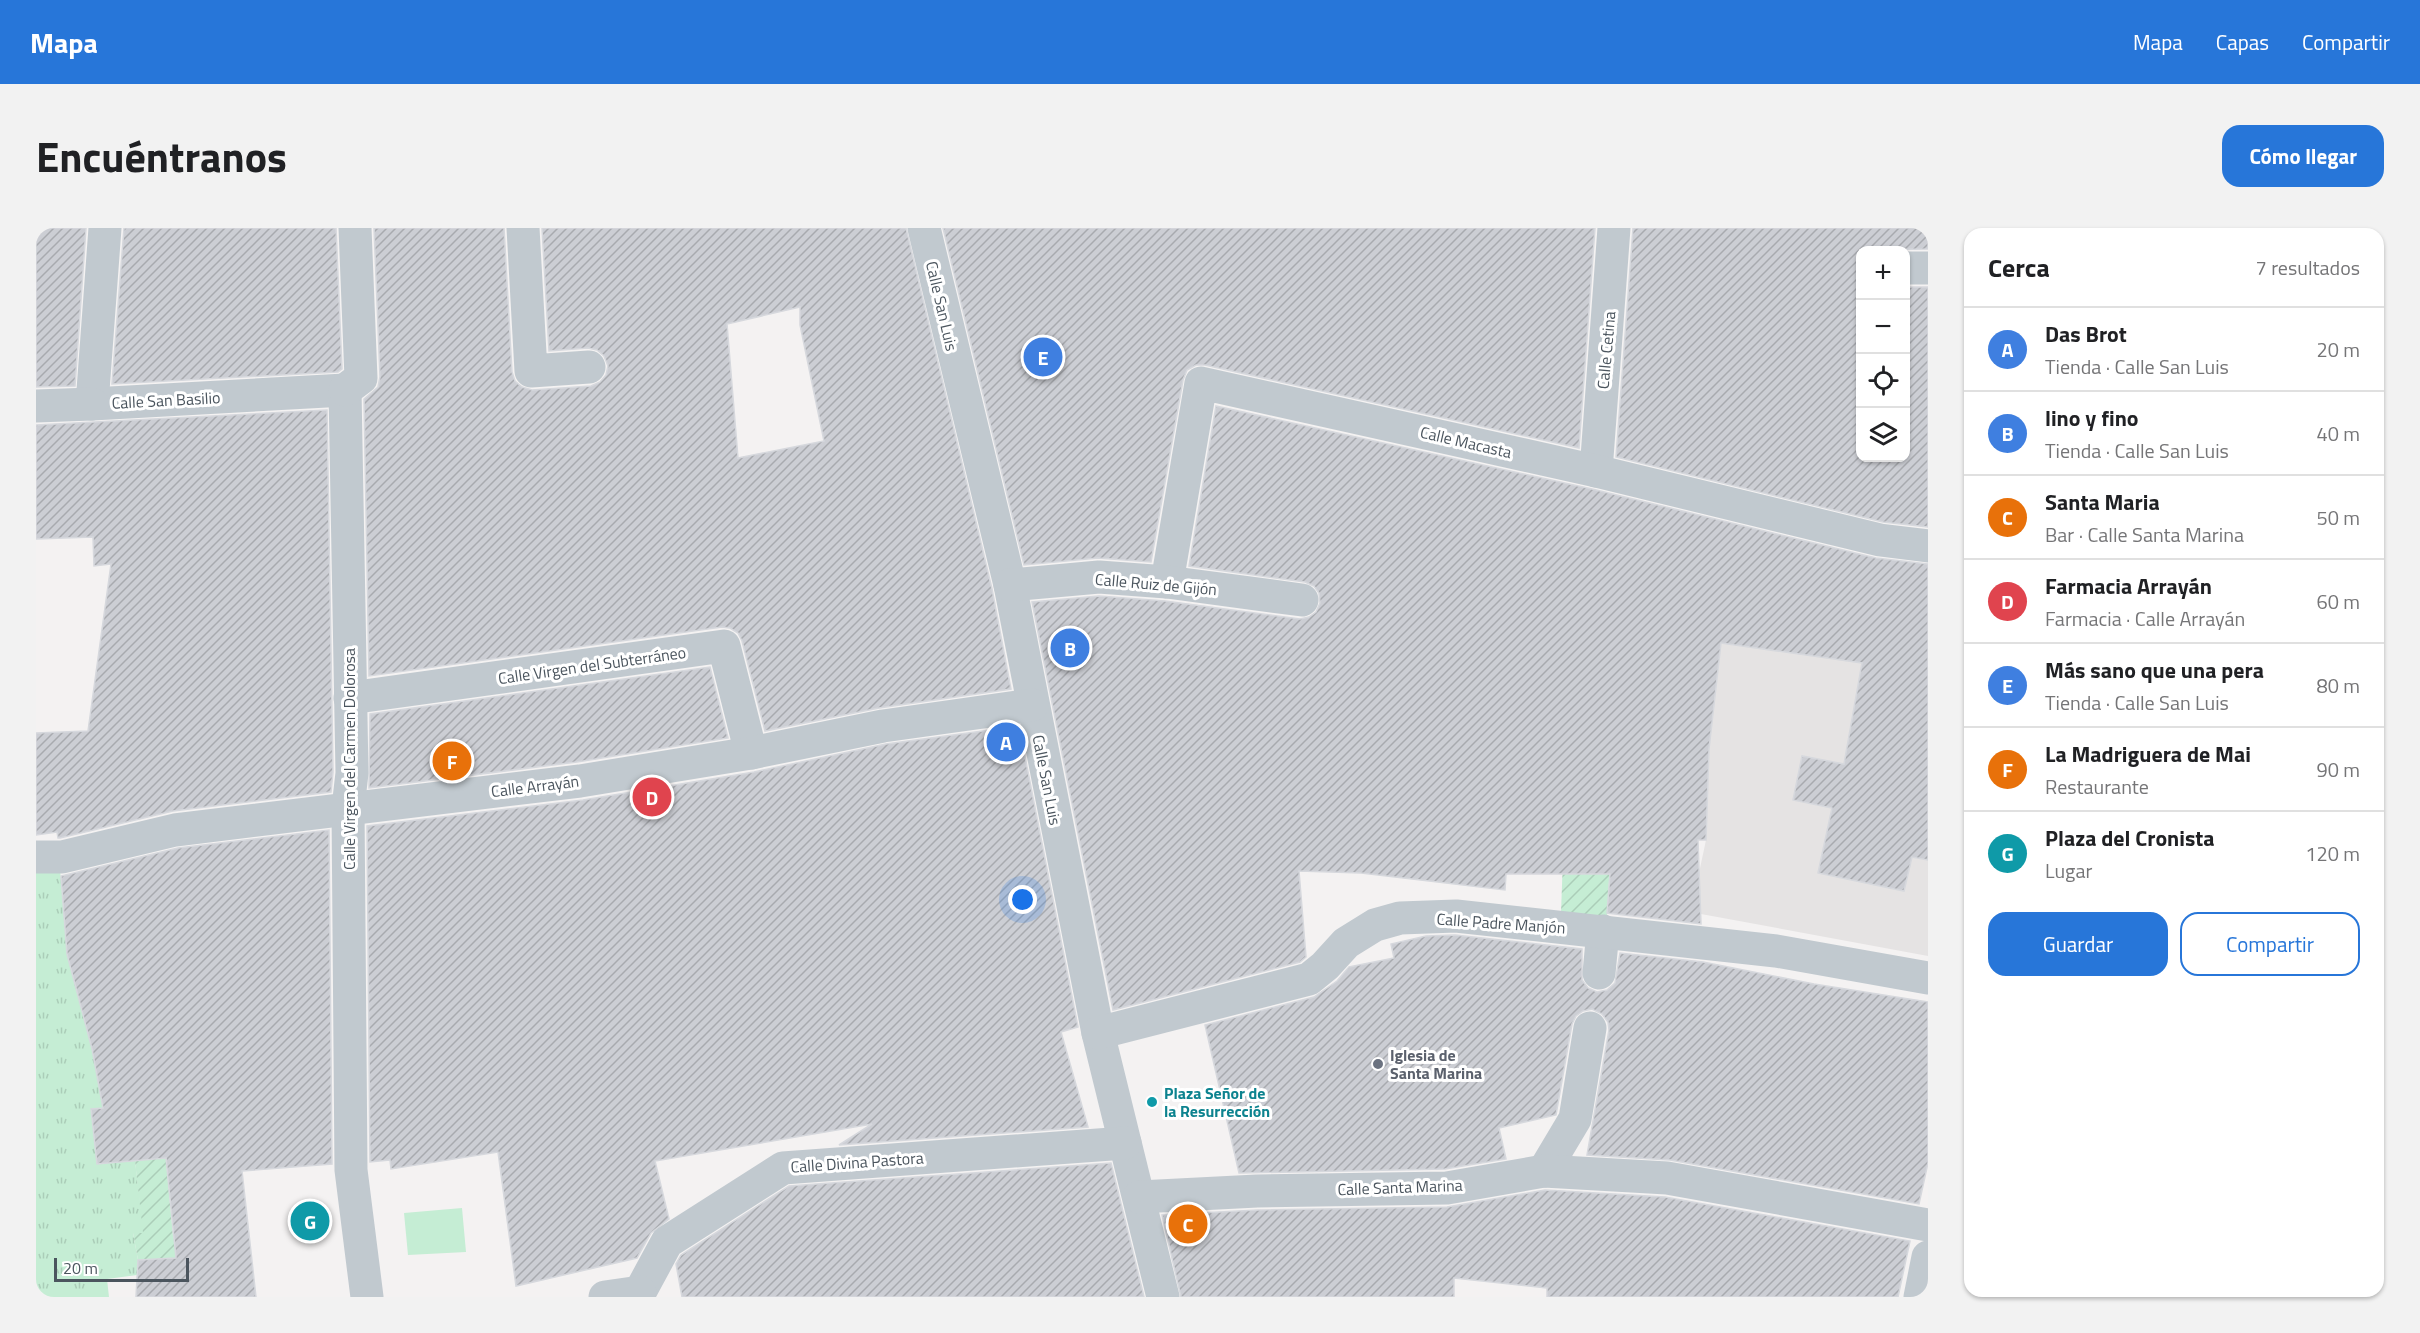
<!DOCTYPE html>
<html lang="es">
<meta charset="utf-8">
<style>
body{margin:0;font-family:"Titillium Web",sans-serif;background:#f2f2f2;color:#202124}
.controls{position:absolute;right:18px;top:18px;display:grid;overflow:hidden;border-radius:12px;box-shadow:0 2px 4px #0004}
.controls button{width:54px;height:54px;display:grid;place-items:center;padding:0;border:0;border-bottom:2px solid #e0e0e0;background:#fff;color:#202124;font:30px sans-serif}
.scale{position:absolute;left:18px;bottom:15px;width:135px;box-sizing:border-box;padding-left:6px;border:3px solid #4b555e;border-top:0;font-size:16px;line-height:21px;white-space:nowrap;color:#4b555e;-webkit-text-stroke:4px #fff;paint-order:stroke}
.you{position:absolute;left:987px;top:672px;width:21px;height:21px;margin:-15px;border:4px solid #fff;border-radius:50%;background:#1a73e8;box-shadow:0 0 0 9px #1a73e833}
.badge{display:grid;place-items:center;width:39px;height:39px;border-radius:50%;background:#2776d9;color:#fff;font-size:20px;font-weight:700}
.pin{position:absolute;translate:-50% -50%;border:3px solid #fff;box-shadow:0 2px 6px #0006}
.list{margin:0;padding:0;list-style:none}
h2{display:flex;justify-content:space-between;align-items:center;height:78px;margin:0;padding:0 24px;font-size:26px}
h2 small{font-size:20px;font-weight:400;color:#757577}
.list li{display:grid;grid-template-columns:39px 1fr auto;gap:18px;align-items:center;box-sizing:border-box;height:84px;padding:0 24px;border-top:2px solid #e0e0e0}
.list b{display:block;font-size:22px;white-space:nowrap}
.list p{margin:0;font-size:20px;white-space:nowrap;color:#757577}
.list em{font-size:20px;font-style:normal;color:#757577}
.actions{display:flex;gap:12px;padding:18px 24px}
.actions a{flex:1;padding:14px 0;border:2px solid #2776d9;border-radius:18px;text-align:center;font-size:21px;color:#2776d9}
.actions .main{background:#2776d9;color:#fff}
.icon{flex:none;width:33px;height:33px;fill:none;stroke:currentColor;stroke-width:2;stroke-linecap:round;stroke-linejoin:round}
.map{position:relative;flex:none;width:1892px;height:1069px;overflow:hidden;border-radius:18px}
header{display:flex;align-items:center;gap:36px;box-sizing:border-box;height:84px;padding:0 30px;background:#2776d9;color:#fff}
header strong{font-size:28px}
nav{display:flex;gap:33px;margin-inline-start:auto;font-size:21px}
.intro{display:flex;align-items:center;justify-content:space-between;box-sizing:border-box;height:144px;padding:0 36px}
h1{margin:0;font-size:42px}
.button{padding:15px 27px;border-radius:18px;background:#2776d9;color:#fff;font-size:21px;font-weight:700}
main{display:flex;gap:36px;padding:0 36px}
aside{flex:1;background:#fff;border-radius:18px;box-shadow:0 2px 4px #0004}
.map>svg:first-child{display:block}
.education{fill:#e5e3e3}
.grass{fill:url(#grass-tufts)}
.park{fill:#c5edd4}
.garden{fill:url(#garden-furrows)}
.building{fill:url(#building-hatch);stroke:#d6d8dd;stroke-width:1.5;fill-rule:evenodd}
.lines{fill:none;stroke-linecap:round;stroke-linejoin:round}
.street{stroke:#c1c9cf;stroke-width:33}
.worship-dot{fill:#6b7280;stroke:#fff;stroke-width:2}
.culture-dot{fill:#0f9aa8;stroke:#fff;stroke-width:2}
.labels{text-anchor:middle;stroke-width:6;stroke-linejoin:round;paint-order:stroke}
.street-label{font-size:16px;fill:#4b555e;stroke:#fff}
.worship-label{font-size:16px;font-weight:bold;fill:#5b616d;stroke:#fff;text-anchor:start}
.culture-label{font-size:16px;font-weight:bold;fill:#0d838f;stroke:#fff;text-anchor:start}
</style>
<header>
<strong>Mapa</strong>
<nav><a>Mapa</a><a>Capas</a><a>Compartir</a></nav>
</header>
<div class="intro"><h1>Encuéntranos</h1><a class="button">Cómo llegar</a></div>
<main>
<div class="map">
<svg width="1892" height="1069" viewBox="0 0 1892 1069">
<defs>
<pattern id="grass-tufts" width="24" height="20" patternUnits="userSpaceOnUse" patternTransform="scale(1.5)"><rect width="24" height="20" fill="#c5edd4"/><path d="M3 7l-1-3M5 7V3M7 7l1-3M15 17l-1-3M17 17v-4M19 17l1-3" fill="none" stroke="#abcdb8"/></pattern>
<pattern id="garden-furrows" width="10" height="10" patternUnits="userSpaceOnUse" patternTransform="scale(1.5)"><rect width="10" height="10" fill="#c5edd4"/><path d="M-1 1l2-2M0 10L10 0M9 11l2-2" fill="none" stroke="#abcdb8"/></pattern>
<pattern id="building-hatch" width="6" height="6" patternUnits="userSpaceOnUse" patternTransform="scale(1.5)"><rect width="6" height="6" fill="#ccced4"/><path d="M-1 1l2-2M0 6l6-6M5 7l2-2" fill="none" stroke="#a8aaaf"/></pattern>
</defs>
<rect width="100%" height="100%" fill="#f4f2f2"/>
<path class="education" d="M1685,415L1859,438L1892,472V728L1665,686L1663,645L1670,612L1673,521Z"/>
<path class="grass" d="M0,641H24L31,726L56,821L67,880L55,881L61,935L99,933L108,1005H97L102,1032L101,1047L71,1051L73,1069H0Z"/>
<path class="park" d="M426,980L430,1024L372,1027L368,985Z"/>
<g class="garden">
<path d="M1527,629L1574,634L1571,688L1525,685Z"/>
<path d="M128,912L137,1008L154,1061L136,1031L102,1032L97,1005H107L99,933L108,932Z"/>
</g>
<g class="building">
<path d="M0,0H50L39,158L0,159Z"/>
<path d="M88,0H300L306,141L302,144L76,156Z"/>
<path d="M338,0H468L476,144L479,153L486,159L496,162L555,158L564,154L570,147L572,138L568,128L561,122L552,120L513,123L506,0H870L956,361L975,461L843,480L729,503L706,413L702,405L694,400L686,399L333,448L328,171L342,159L344,149ZM764,79V97L788,213L702,230L691,96Z"/>
<path d="M907,0H1559L1543,220L1169,137H1160L1151,142L1147,152L1115,334L1062,330L988,337Z"/>
<path d="M1597,0H1892V21L1824,22V230H1869V59H1892V299L1847,294L1580,229Z"/>
<path d="M1180,178L1556,261L1840,330L1892,336V632L1876,629L1868,663L1782,645L1796,580L1757,572L1766,528L1808,536L1826,435L1685,415L1673,521L1670,612H1662L1665,696L1571,685L1574,646H1470L1469,662L1325,645L1263,643L1270,729L1264,734L1077,782L996,374L1063,368L1129,373L1264,391L1273,389L1280,384L1284,375L1283,365L1278,358L1269,354L1153,338Z"/>
<path d="M291,182L297,544L295,564L137,583L24,610H22L21,604L0,607V505L52,503L75,336L58,338L57,309L0,311V197Z"/>
<path d="M674,439L692,510L541,534L333,560L334,486Z"/>
<path d="M983,498L1042,799L1025,804L1052,899L803,917L836,896L619,933L633,991L615,1005L601,1030L480,1058L462,924L355,941L354,932L334,934L331,598L547,572L718,544L850,516Z"/>
<path d="M293,602L296,936L206,943L220,1069H100L102,1032L140,1030L130,930L61,936L55,881L67,880L56,821L31,726L25,648L142,620Z"/>
<path d="M1419,707L1546,721V752L1552,760L1561,764L1571,762L1579,755L1584,725L1667,734L1778,756L1892,774V935L1883,976L1634,932L1551,927L1573,802L1572,794L1566,786L1556,781L1547,783L1540,788L1536,796L1520,887L1463,900L1470,931L1409,941L1203,945L1169,797L1278,769L1301,753L1313,739L1358,730L1355,716L1390,708Z"/>
<path d="M1075,935L1108,1069H646L640,1036L645,1027L753,958Z"/>
<path d="M1509,962L1629,969L1874,1013L1862,1069H1511V1060L1418,1050V1069H1145L1126,987L1222,982L1411,979Z"/>
</g>
<g class="lines">
<g class="street">
<path d="M69,0L56,176L309,162"/>
<path d="M487,0L495,143L553,139"/>
<path d="M888,0L974,357L1062,805L1127,1069"/>
<path d="M1870,40H1892"/>
<path d="M309,162L316,545L312,580L315,942L331,1069"/>
<path d="M309,162L325,150L319,0"/>
<path d="M0,178L56,176"/>
<path d="M1560,243L1578,0"/>
<path d="M1131,354L1165,155L1560,243L1844,312L1892,318"/>
<path d="M974,357L1063,349L1131,354L1266,372"/>
<path d="M314,470L688,418L715,525"/>
<path d="M0,629H26L139,602L544,553L715,525L847,498L996,477"/>
<path d="M1563,745L1567,703"/>
<path d="M1062,805L1273,751L1289,738L1310,715L1339,697L1364,690L1420,688L1740,723L1892,750"/>
<path d="M1508,943L1539,891L1554,800"/>
<path d="M1103,969L1221,963L1411,960L1508,943L1631,950L1892,997"/>
<path d="M604,1064L631,1014L747,940L1089,915"/>
<path d="M569,1069L604,1064"/>
<path d="M1884,1069L1892,1029"/>
</g>
</g>
<circle class="worship-dot" cx="1342" cy="836" r="6"/>
<circle class="culture-dot" cx="1116" cy="874" r="6"/>
<g class="labels">
<g class="street-label">
<text transform="translate(906 78) rotate(77)" y="6">Calle San Luis</text>
<text transform="translate(1570 122) rotate(-85)" y="6">Calle Cetina</text>
<text transform="translate(130 172) rotate(-3)" y="6">Calle San Basilio</text>
<text transform="translate(1430 214) rotate(13)" y="6">Calle Macasta</text>
<text transform="translate(1120 356) rotate(5)" y="6">Calle Ruiz de Gijón</text>
<text transform="translate(556 437) rotate(-8)" y="6">Calle Virgen del Subterráneo</text>
<text transform="translate(313 531) rotate(-90)" y="6">Calle Virgen del Carmen Dolorosa</text>
<text transform="translate(1011 552) rotate(79)" y="6">Calle San Luis</text>
<text transform="translate(499 558) rotate(-7)" y="6">Calle Arrayán</text>
<text transform="translate(1465 695) rotate(4)" y="6">Calle Padre Manjón</text>
<text transform="translate(821 934) rotate(-4)" y="6">Calle Divina Pastora</text>
<text transform="translate(1364 959) rotate(-2)" y="6">Calle Santa Marina</text>
</g>
<g class="worship-label">
<text x="1354" y="833">Iglesia de<tspan x="1354" dy="18">Santa Marina</tspan></text>
</g>
<g class="culture-label">
<text x="1128" y="871">Plaza Señor de<tspan x="1128" dy="18">la Resurrección</tspan></text>
</g>
</g>
</svg>
<div class="controls">
<button>+</button>
<button>−</button>
<button><svg class="icon" aria-label="locate" viewBox="0 0 24 24"><circle cx="12" cy="12" r="6"/><path d="M12 2v4M12 18v4M2 12h4M18 12h4"/></svg></button>
<button><svg class="icon" aria-label="layers" viewBox="0 0 24 24"><path d="M12 4l9 5-9 5-9-5zM3 14l9 5 9-5"/></svg></button>
</div>
<div class="scale">20 m</div>
<div class="you"></div>
<div class="pin badge" style="left:970px;top:514px;background:#3f7fe0">A</div>
<div class="pin badge" style="left:1034px;top:420px;background:#3f7fe0">B</div>
<div class="pin badge" style="left:1152px;top:996px;background:#e8710a">C</div>
<div class="pin badge" style="left:616px;top:569px;background:#e0444e">D</div>
<div class="pin badge" style="left:1007px;top:129px;background:#3f7fe0">E</div>
<div class="pin badge" style="left:416px;top:533px;background:#e8710a">F</div>
<div class="pin badge" style="left:274px;top:993px;background:#0f9aa8">G</div>
</div>
<aside>
<h2>Cerca<small>7 resultados</small></h2>
<ul class="list">
<li><span class="badge" style="background:#3f7fe0">A</span><div><b>Das Brot</b><p>Tienda · Calle San Luis</p></div><em>20 m</em></li>
<li><span class="badge" style="background:#3f7fe0">B</span><div><b>lino y fino</b><p>Tienda · Calle San Luis</p></div><em>40 m</em></li>
<li><span class="badge" style="background:#e8710a">C</span><div><b>Santa Maria</b><p>Bar · Calle Santa Marina</p></div><em>50 m</em></li>
<li><span class="badge" style="background:#e0444e">D</span><div><b>Farmacia Arrayán</b><p>Farmacia · Calle Arrayán</p></div><em>60 m</em></li>
<li><span class="badge" style="background:#3f7fe0">E</span><div><b>Más sano que una pera</b><p>Tienda · Calle San Luis</p></div><em>80 m</em></li>
<li><span class="badge" style="background:#e8710a">F</span><div><b>La Madriguera de Mai</b><p>Restaurante</p></div><em>90 m</em></li>
<li><span class="badge" style="background:#0f9aa8">G</span><div><b>Plaza del Cronista</b><p>Lugar</p></div><em>120 m</em></li>
</ul>
<div class="actions"><a class="main">Guardar</a><a>Compartir</a></div>
</aside>
</main>
